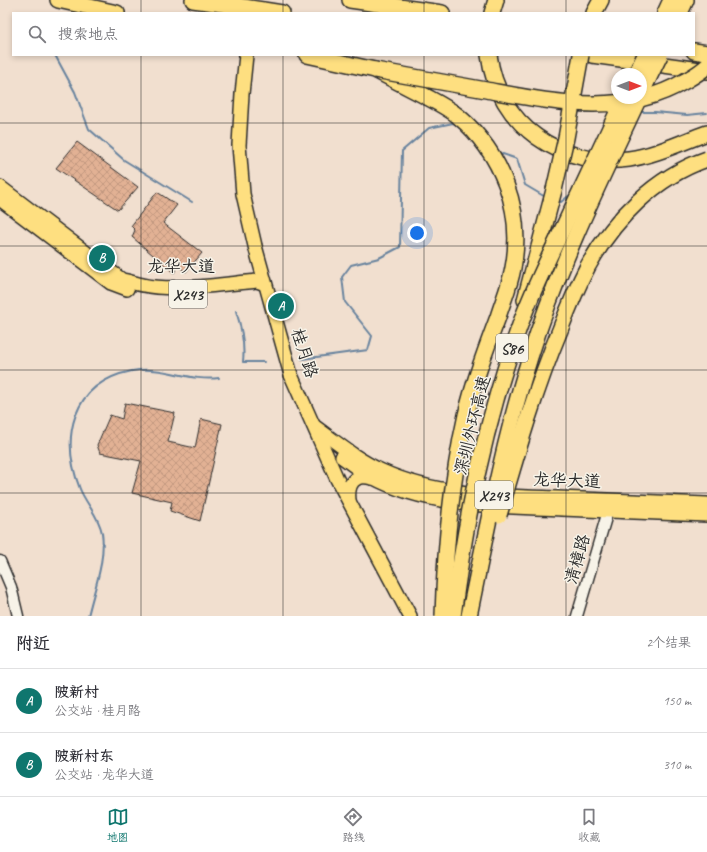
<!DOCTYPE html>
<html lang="zh">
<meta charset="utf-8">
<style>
body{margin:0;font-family:Caveat,"LXGW WenKai TC",sans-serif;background:#f7f7f7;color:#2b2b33}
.compass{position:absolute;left:611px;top:68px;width:36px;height:36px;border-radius:50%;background:#fff;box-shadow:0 2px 6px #0003;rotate:90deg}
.you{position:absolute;left:417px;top:233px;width:14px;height:14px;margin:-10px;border:3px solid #fff;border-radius:50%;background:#1a73e8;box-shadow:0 0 0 6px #1a73e833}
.badge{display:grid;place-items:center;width:26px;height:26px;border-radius:50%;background:#0f766e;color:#fff;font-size:13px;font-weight:700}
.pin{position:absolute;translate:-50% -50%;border:2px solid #fff;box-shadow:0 1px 4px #0006}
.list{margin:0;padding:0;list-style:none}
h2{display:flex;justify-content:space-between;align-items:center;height:52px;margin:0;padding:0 16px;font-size:17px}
h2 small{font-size:13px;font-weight:400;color:#7c7c81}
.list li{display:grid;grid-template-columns:26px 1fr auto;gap:12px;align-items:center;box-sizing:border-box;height:64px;padding:0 16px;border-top:1px solid #e1e1e2}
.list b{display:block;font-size:15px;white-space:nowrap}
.list p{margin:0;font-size:13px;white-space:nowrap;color:#7c7c81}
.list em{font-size:13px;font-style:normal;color:#7c7c81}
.icon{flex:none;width:22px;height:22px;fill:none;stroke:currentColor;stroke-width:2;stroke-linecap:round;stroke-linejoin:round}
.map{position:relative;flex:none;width:707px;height:616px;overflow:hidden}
.search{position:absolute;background:#fff;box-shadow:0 2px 6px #0003;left:12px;right:12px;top:12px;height:44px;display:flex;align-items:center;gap:10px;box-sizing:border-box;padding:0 14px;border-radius:0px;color:#7c7c81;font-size:15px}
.sheet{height:180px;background:#fff}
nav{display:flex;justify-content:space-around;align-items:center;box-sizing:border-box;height:56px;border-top:1px solid #e1e1e2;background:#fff;font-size:11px;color:#7c7c81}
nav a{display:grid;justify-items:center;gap:2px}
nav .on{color:#0f766e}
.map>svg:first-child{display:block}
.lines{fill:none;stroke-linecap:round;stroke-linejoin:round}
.stream{stroke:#68839e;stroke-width:2}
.building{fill:url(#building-cross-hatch);stroke:#2b2b2b}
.minor-casing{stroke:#2b2b2b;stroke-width:13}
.major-casing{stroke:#2b2b2b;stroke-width:16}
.highway-casing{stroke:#2b2b2b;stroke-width:18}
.minor{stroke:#f7f3e8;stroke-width:10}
.major{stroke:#fedf80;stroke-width:13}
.highway{stroke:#fedf80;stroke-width:15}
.highway-bridge-casing{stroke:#2b2b2b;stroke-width:18;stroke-linecap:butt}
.highway-bridge{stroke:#fedf80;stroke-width:15}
.grid{fill:none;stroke:#2b2b2b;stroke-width:1;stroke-opacity:0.55}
.labels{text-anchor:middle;stroke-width:3;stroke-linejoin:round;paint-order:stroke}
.shield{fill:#f7f3e8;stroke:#686764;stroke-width:1}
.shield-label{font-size:16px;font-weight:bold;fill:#2b2b2b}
.street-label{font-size:17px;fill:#2b2b2b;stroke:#f7f3e8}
</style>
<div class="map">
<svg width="707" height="616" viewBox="0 0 707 616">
<defs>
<pattern id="building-cross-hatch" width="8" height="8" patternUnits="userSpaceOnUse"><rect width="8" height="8" fill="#e2b194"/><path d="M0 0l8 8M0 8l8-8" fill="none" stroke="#c29880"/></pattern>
</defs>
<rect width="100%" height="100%" fill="#f1dfcf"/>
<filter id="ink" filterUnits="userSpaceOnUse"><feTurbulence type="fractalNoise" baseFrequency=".025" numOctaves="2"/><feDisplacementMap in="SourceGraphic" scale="8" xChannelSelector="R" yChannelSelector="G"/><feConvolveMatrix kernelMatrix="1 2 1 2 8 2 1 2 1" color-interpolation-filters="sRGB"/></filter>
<g filter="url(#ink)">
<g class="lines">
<g class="stream">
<path d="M55,55L75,92L89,129L124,160L192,202"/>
<path d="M638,112H655L687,115L707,113"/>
<path d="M497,152L517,159L525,185L547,198"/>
<path d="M557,201L561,202L571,194"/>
<path d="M236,311C242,329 245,344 243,362H264"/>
<path d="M302,359L368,350L372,336L345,302L342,277L351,265L379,258L400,247L402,151L429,128L453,123L458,126"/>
<path d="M88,616C94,590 106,560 102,533C99,516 86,504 80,489C60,438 71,383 132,371C162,365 189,382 219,378"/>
</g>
</g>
<g class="building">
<path d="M77,142L138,187L118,210L56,168Z"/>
<path d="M157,192L177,205L163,223L202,253L186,272L178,266L174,273L132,237L135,230L131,226Z"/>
<path d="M125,403L175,413L168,442L195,448L201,419L222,424L200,521L170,511L172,502L132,493L141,461L100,453L97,445L110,415L122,419Z"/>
</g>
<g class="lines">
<g class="minor-casing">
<g id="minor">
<path d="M0,561L11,587L18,616"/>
<path d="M577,616L608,511"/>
</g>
</g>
<g class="major-casing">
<g id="major">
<path d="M246,55L242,94L239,145L243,194L255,246L291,375L337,479L410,616"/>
<path d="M0,187L122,280C129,281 136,284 143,285C176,292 223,284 257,281L265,284"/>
<path d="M0,199L111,283L127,289"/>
<path d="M314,426C336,442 357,460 382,471C437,496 499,496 558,498C608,500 657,502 707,504"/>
<path d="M342,457C352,464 361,472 372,477C429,508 499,506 562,509C610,511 659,513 707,515"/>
<path d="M349,501C347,484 354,473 372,478"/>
</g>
</g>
<g class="highway-casing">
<g id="highway">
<path d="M58,0L117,13"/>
<path d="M193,0L230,5"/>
<path d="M350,0L442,13"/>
<path d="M263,10L282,13"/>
<path d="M492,13L496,0"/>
<path d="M594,13L601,0"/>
<path d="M665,13L671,0"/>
<path d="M680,13L686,0"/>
<path d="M694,51L707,53"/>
<path d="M307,55L375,70L425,96"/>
<path d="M489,55C498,125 560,168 629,159C656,155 682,142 707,133"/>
<path d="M592,55L707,71"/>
<path d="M525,300L554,190"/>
</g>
</g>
<use href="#minor" class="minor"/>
<use href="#major" class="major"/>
<use href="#highway" class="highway"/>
<g class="highway-bridge-casing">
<g id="highway-bridge">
<path d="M230,5L263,10"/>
<path d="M375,70C412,77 449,83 486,90C552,102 623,118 685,81C692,77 701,72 707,66"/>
<path d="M636,74L645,55"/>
<path d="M641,94L660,55"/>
<path d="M425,96C436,102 448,108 458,116C502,153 524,211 513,268C510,285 503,301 498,317C486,349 474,381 466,415C451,481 445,548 443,616"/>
<path d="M554,190L566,138L581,55"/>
<path d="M499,515C517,453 535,390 560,330C568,309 577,287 588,266C614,219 655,177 707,159"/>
<path d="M453,616C465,521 487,416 520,325C532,291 548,259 564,226C584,183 604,141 624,98"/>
<path d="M469,616C487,529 503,442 530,357C558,267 599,183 639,98"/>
</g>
</g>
<use href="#highway-bridge" class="highway-bridge"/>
</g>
</g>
<path class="grid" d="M141,0V13M283,0V13M424,0V13M566,0V13M141,55V616M283,55V616M424,55V616M566,55V616M0,123H707M0,246H707M0,370H707M0,493H707"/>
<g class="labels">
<g class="shield">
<rect x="169" y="280" width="38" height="28" rx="3"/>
<rect x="496" y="334" width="32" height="28" rx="3"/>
<rect x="475" y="481" width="38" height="28" rx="3"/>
</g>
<g class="shield-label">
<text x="188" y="300">X243</text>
<text x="512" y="354">S86</text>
<text x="494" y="501">X243</text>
</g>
<g class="street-label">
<text x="181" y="272">龙华大道</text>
<text transform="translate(305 353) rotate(72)" y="6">桂月路</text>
<text transform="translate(472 425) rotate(-76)" y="6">深圳外环高速</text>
<text transform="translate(567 480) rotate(2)" y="6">龙华大道</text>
<text transform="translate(577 559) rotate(-74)" y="6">清樟路</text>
</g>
</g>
</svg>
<svg class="compass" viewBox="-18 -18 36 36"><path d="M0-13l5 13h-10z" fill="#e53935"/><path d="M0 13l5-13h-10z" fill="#7c7c81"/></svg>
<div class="you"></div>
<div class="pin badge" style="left:281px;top:306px">A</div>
<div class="pin badge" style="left:102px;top:258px">B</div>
<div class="search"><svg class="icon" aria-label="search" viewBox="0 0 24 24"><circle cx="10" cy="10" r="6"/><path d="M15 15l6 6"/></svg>搜索地点</div>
</div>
<section class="sheet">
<h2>附近<small>2个结果</small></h2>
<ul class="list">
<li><span class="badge">A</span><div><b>陂新村</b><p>公交站 · 桂月路</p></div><em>150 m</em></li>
<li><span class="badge">B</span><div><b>陂新村东</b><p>公交站 · 龙华大道</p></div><em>310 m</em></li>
</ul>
</section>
<nav>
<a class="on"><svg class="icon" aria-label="map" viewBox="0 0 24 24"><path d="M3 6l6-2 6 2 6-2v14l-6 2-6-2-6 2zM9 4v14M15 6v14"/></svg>地图</a>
<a><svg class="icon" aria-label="directions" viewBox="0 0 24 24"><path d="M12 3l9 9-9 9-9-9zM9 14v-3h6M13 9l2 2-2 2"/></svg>路线</a>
<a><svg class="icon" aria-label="saved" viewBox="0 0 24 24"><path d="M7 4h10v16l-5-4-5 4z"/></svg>收藏</a>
</nav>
